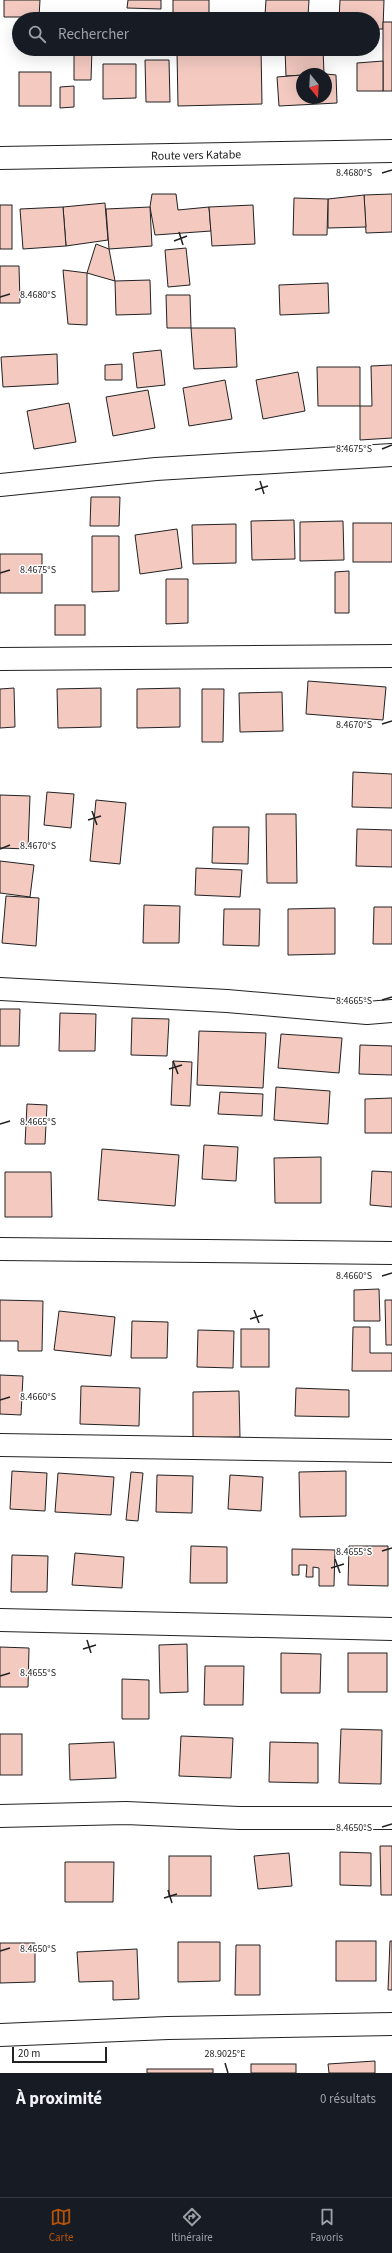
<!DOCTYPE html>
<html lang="fr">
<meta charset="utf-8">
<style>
body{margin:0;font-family:"Source Sans 3",sans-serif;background:#20242c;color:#f1f3f6}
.compass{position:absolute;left:296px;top:68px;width:36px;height:36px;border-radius:50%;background:#171b24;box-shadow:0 4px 16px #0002;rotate:162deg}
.scale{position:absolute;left:12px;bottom:10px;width:95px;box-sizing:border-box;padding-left:4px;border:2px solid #222;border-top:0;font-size:11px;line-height:14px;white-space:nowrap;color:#222;-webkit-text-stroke:3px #fff;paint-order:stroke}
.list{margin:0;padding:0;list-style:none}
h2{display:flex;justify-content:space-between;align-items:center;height:52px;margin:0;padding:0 16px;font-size:17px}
h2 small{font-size:13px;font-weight:400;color:#9ea1a6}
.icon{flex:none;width:22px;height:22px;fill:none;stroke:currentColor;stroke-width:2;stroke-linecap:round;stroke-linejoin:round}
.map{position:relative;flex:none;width:392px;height:2073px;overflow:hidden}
.search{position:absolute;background:#171b24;box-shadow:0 4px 16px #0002;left:12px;right:12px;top:12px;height:44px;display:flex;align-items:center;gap:10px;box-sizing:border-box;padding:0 14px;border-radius:22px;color:#9ea1a6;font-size:15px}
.sheet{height:124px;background:#171b24}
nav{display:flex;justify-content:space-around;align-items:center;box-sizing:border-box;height:56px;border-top:1px solid #363941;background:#171b24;font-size:11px;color:#9ea1a6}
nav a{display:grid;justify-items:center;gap:2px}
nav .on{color:#b45309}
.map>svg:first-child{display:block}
.building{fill:#f3c9c0;stroke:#222}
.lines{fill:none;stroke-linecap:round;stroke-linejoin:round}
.street-casing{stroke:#222;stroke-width:24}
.secondary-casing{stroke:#222;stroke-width:24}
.street{stroke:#fff;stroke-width:22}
.secondary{stroke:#fff;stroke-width:22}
.ticks{fill:none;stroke:#222;stroke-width:1.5}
.labels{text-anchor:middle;stroke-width:3;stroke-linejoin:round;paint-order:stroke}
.street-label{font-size:12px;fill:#222;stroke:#fff}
.ticks-label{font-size:10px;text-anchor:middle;fill:#222;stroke:#fff;stroke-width:3;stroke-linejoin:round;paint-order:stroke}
</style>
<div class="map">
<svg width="392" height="2073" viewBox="0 0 392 2073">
<rect width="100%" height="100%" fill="#fff"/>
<g class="building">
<path d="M4,0H40L39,17H4Z"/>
<path d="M128,0H161V9L127,8Z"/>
<path d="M173,0H209V17L173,16Z"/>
<path d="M266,0H309L308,16L265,15Z"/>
<path d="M340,0H384L383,29H373V19H339Z"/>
<rect x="121" y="13" width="36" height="6"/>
<rect x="383" y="22" width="9" height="69"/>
<path d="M74,49H92L91,80H74Z"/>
<path d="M261,49L262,104L178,106L177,51Z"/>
<path d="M285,49H323L324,74L286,76Z"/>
<path d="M145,60H169L170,102H146Z"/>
<path d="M383,61V91H357V63Z"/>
<path d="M103,64H136V98L103,99Z"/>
<rect x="19" y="72" width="32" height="34"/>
<path d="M326,74L336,75L337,103L279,106L277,77L302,75V98H326Z"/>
<path d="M74,86V107L60,108V87Z"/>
<path d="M152,194H176L178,210L209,207L211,231L155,235L150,207Z"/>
<path d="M392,194V232L366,233L364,195Z"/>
<path d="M364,195L366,227L328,228V199Z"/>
<path d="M294,198L328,199L327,235H293Z"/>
<path d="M105,203L108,240L66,246L63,207Z"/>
<rect x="0" y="205" width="12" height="44"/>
<path d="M253,205L255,244L212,246L209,207Z"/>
<path d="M63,207L66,246L23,249L20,209Z"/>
<path d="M150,207L152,246L109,249L106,209Z"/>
<path d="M96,244L109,249L115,281L87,273Z"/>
<path d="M186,248L190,285L168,287L165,250Z"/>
<path d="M0,266H19L20,303H0Z"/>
<path d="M63,270L87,273V325L68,324Z"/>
<path d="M150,280L151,314L116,315L115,281Z"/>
<path d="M328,283L329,313L280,315L279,285Z"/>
<path d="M166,295H190L191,328H167Z"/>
<path d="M191,328H235L237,367L194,369Z"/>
<path d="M161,350L165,385L137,388L133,353Z"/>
<path d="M57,354L58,384L3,387L1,357Z"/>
<path d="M122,364V380H105V365Z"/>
<path d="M392,365V438L360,440V406H372L371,366Z"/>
<path d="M317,367H360V406H318Z"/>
<path d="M298,372L305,411L263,419L256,380Z"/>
<path d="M225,380L232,419L189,426L183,388Z"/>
<path d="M148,390L155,428L113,436L106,397Z"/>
<path d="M69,403L76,442L34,449L27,411Z"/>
<path d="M91,497H120L119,526H90Z"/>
<path d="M294,520L295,559L252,560L251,521Z"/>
<path d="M343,521L344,560L300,561V522Z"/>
<rect x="353" y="523" width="39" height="39"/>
<path d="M236,524V563L193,564L192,525Z"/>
<path d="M177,529L182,568L140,574L135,535Z"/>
<path d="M92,536H119V591L92,592Z"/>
<rect x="0" y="554" width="42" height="39"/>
<path d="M349,571V613H335V572Z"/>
<path d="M166,579H188V623L166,624Z"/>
<rect x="55" y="605" width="30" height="30"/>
<path d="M308,681L386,687L383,720L306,714Z"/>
<path d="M14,688L15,727L0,728V689Z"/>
<path d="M101,688V727L58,728L57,689Z"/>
<path d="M180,688V727L137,728V689Z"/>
<path d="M202,689H224L223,742H202Z"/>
<path d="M282,692L283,731L240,732L239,693Z"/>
<path d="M353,772L392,774V808L352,807Z"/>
<path d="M47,792L74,794L71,828L44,825Z"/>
<path d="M0,795L30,796L28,849L0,848Z"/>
<path d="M96,800L126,803L120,864L90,861Z"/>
<path d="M266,814H296L297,883H267Z"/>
<path d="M213,827H249L248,864L212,863Z"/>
<path d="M357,829L392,830V867L356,866Z"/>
<path d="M0,861L34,865L30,897L0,893Z"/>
<path d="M196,868L242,870L240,897L195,895Z"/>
<path d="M6,896L39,898L36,946L2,943Z"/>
<path d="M144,905L180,906L179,943H143Z"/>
<path d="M374,907H392V944H373Z"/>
<path d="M335,908V954L288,955V909Z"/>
<path d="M224,909H260L259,946L223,945Z"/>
<path d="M0,1009H20L19,1046H0Z"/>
<path d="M60,1013L96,1014L95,1051H59Z"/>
<path d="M132,1018L169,1019L167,1056L131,1055Z"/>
<path d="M199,1031L266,1033L263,1088L197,1085Z"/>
<path d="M281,1034L342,1038L339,1073L278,1068Z"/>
<path d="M360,1045L392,1046V1075L359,1074Z"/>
<path d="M173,1061L192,1062L190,1106L171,1105Z"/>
<path d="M276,1087L330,1091L328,1124L274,1120Z"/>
<path d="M220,1092L263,1094L262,1116L218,1114Z"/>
<path d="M392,1098V1133H365V1099Z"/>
<path d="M27,1104L47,1105L45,1144H25Z"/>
<path d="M204,1145L238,1147L236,1181L202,1179Z"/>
<path d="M102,1149L179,1155L175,1206L98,1200Z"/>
<path d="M321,1157V1203H275L274,1158Z"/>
<path d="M372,1171L392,1172V1207L370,1205Z"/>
<path d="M5,1172H51L52,1217H5Z"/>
<path d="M379,1289L380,1321H354V1290Z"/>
<path d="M0,1300L43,1301L42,1351H18V1341H0Z"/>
<path d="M385,1300H392V1345H386Z"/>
<path d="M59,1311L115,1317L111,1356L54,1350Z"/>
<path d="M132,1321L168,1322L167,1358H131Z"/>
<path d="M353,1327H370V1353H392V1371H352Z"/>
<rect x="241" y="1329" width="28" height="38"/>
<path d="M198,1330L234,1331L233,1368L197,1367Z"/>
<path d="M0,1375L23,1376L21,1415L0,1414Z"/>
<path d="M81,1386L140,1388L139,1426L80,1424Z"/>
<path d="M296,1388L349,1390V1417L295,1416Z"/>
<path d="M239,1391L240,1437L193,1438V1392Z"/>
<path d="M12,1471L47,1473L45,1511L10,1509Z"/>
<path d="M346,1471V1516L300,1517L299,1472Z"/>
<path d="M131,1472L143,1473L138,1521L126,1520Z"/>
<path d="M58,1473L114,1477L111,1515L55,1512Z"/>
<path d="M157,1475L193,1476L192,1513L156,1512Z"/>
<path d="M230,1475L263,1477L261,1511L228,1509Z"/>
<path d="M191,1546L227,1547V1583H190Z"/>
<path d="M349,1546H388V1586L348,1585Z"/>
<path d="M292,1549L335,1550L334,1586H319V1568L313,1567V1577H306L307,1565H299V1575H292Z"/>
<path d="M75,1553L124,1557L122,1588L72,1585Z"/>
<path d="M12,1555L48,1556L47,1592H11Z"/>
<path d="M187,1644L188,1692L160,1693L159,1645Z"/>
<path d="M0,1647L29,1648L28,1687H0Z"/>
<path d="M281,1653L321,1654L320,1693H281Z"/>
<rect x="348" y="1653" width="39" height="39"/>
<path d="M205,1666H244L243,1705H204Z"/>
<path d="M122,1679L149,1680V1719H122Z"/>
<path d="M341,1729L382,1730L381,1784L339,1783Z"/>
<rect x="0" y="1734" width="22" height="41"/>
<path d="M181,1736L233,1738L231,1778L179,1776Z"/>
<path d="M114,1742L116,1778L70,1780L69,1744Z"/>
<path d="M270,1742L318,1743V1783L269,1782Z"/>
<path d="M380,1846H392V1895H381Z"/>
<path d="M340,1852L371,1853V1886L340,1885Z"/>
<path d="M289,1853L292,1886L258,1889L254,1856Z"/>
<rect x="169" y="1856" width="42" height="40"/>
<path d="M65,1862H114L113,1902H65Z"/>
<rect x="336" y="1941" width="40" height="40"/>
<path d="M390,1941H392V1990H388Z"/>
<path d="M178,1942H220V1981L178,1982Z"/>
<path d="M0,1943H35V1982L0,1983Z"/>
<path d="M236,1945H260V1995H235Z"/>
<path d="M137,1949L139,1999L113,2000V1981L79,1982L77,1952Z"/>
<path d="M375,2061V2073H329L328,2064Z"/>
<rect x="251" y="2064" width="45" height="9"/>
<rect x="147" y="2069" width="66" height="4"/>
</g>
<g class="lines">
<g class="street-casing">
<g id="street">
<path d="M0,485L156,469L392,455"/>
<path d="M0,659L392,656"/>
<path d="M0,989L227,1001L367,1013L392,1011"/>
<path d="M0,1249L392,1253"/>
<path d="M0,1445L392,1451"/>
<path d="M0,1620L392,1629"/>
<path d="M0,1816L126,1813L239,1818H392"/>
<path d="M0,2035L168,2028L392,2024"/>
</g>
</g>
<g class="secondary-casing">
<path id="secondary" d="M0,158L392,151"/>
</g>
<use href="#street" class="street"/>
<use href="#secondary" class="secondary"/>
</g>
<path class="ticks" d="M382,173L392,170M179,232L183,245M174,241L187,236M0,297L10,294M382,449L392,445M260,481L264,494M255,490L268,486M0,573L10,570M382,724L392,721M92,811L97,825M88,820L101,816M0,849L10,845M382,1000L392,997M173,1061L178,1074M169,1069L182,1065M0,1124L10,1121M382,1276L392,1273M254,1310L259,1323M250,1319L263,1315M0,1400L10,1397M382,1551L392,1548M335,1559L340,1573M331,1568L344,1564M87,1640L91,1653M83,1649L96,1645M0,1676L10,1673M382,1827L392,1824M168,1890L172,1903M164,1898L177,1894M0,1951L10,1948M225,2063L228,2073"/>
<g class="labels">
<g class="street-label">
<text transform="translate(196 155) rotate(-1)" y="4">Route vers Katabe</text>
</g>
</g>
<g class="ticks-label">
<text x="354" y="176">8.4680°S</text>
<text x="38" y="298">8.4680°S</text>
<text x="354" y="452">8.4675°S</text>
<text x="38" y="573">8.4675°S</text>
<text x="354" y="728">8.4670°S</text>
<text x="38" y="849">8.4670°S</text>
<text x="354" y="1004">8.4665°S</text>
<text x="38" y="1125">8.4665°S</text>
<text x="354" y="1279">8.4660°S</text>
<text x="38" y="1400">8.4660°S</text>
<text x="354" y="1555">8.4655°S</text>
<text x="38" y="1676">8.4655°S</text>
<text x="354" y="1831">8.4650°S</text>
<text x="38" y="1952">8.4650°S</text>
<text x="225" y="2057">28.9025°E</text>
</g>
</svg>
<svg class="compass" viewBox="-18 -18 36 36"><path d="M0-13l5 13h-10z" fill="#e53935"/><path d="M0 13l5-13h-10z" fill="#9ea1a6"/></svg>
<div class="scale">20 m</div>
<div class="search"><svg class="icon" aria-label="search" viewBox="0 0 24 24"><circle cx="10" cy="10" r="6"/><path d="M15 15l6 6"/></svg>Rechercher</div>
</div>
<section class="sheet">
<h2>À proximité<small>0 résultats</small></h2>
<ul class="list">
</ul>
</section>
<nav>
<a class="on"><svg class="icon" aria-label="map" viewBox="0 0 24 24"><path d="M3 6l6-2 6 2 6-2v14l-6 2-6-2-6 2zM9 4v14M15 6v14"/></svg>Carte</a>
<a><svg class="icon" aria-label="directions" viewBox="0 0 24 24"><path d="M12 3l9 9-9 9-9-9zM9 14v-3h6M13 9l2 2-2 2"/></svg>Itinéraire</a>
<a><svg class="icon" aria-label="saved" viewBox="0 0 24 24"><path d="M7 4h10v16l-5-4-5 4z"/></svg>Favoris</a>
</nav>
